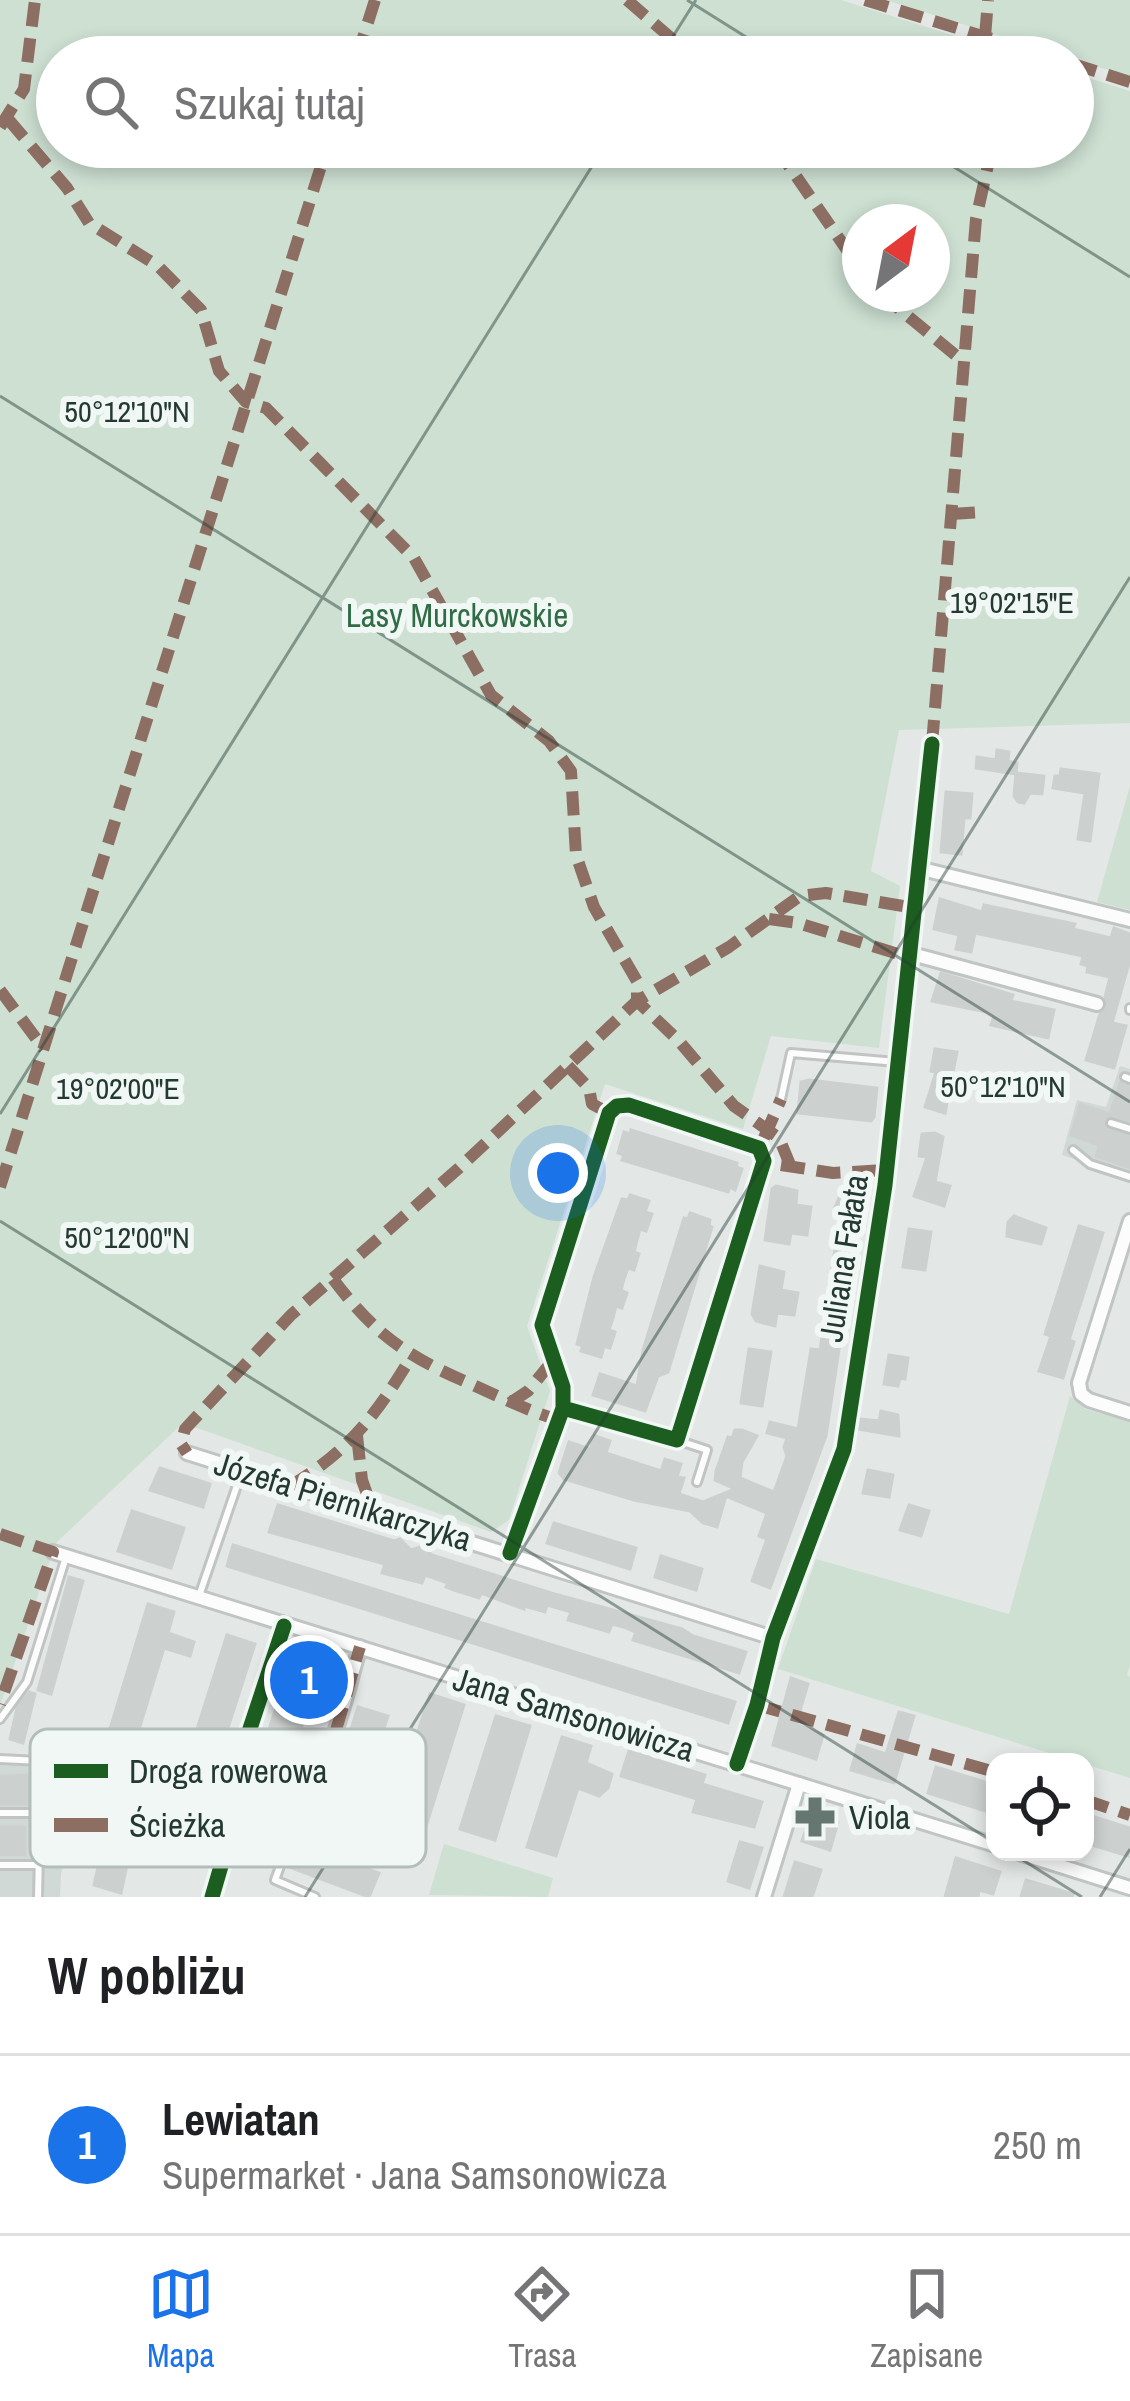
<!DOCTYPE html>
<html lang="pl">
<meta charset="utf-8">
<style>
body{margin:0;font-family:"Archivo Narrow",sans-serif;background:#f2f2f2;color:#202124}
.controls{position:absolute;right:36px;bottom:36px;display:grid;overflow:hidden;border-radius:24px;box-shadow:0 6px 18px #0003}
.controls button{width:108px;height:108px;display:grid;place-items:center;padding:0;border:0;border-bottom:3px solid #e0e0e0;background:#fff;color:#202124;font:60px sans-serif}
.compass{position:absolute;left:842px;top:204px;width:108px;height:108px;border-radius:50%;background:#fff;box-shadow:0 6px 18px #0003;rotate:32deg}
.you{position:absolute;left:558px;top:1173px;width:42px;height:42px;margin:-30px;border:9px solid #fff;border-radius:50%;background:#1a73e8;box-shadow:0 0 0 18px #1a73e833}
.badge{display:grid;place-items:center;width:78px;height:78px;border-radius:50%;background:#1a73e8;color:#fff;font-size:39px;font-weight:700}
.pin{position:absolute;translate:-50% -50%;border:6px solid #fff;box-shadow:0 3px 12px #0006}
.list{margin:0;padding:0;list-style:none}
h2{display:flex;justify-content:space-between;align-items:center;height:156px;margin:0;padding:0 48px;font-size:51px}
h2 small{font-size:39px;font-weight:400;color:#757577}
.list li{display:grid;grid-template-columns:78px 1fr auto;gap:36px;align-items:center;box-sizing:border-box;height:180px;padding:0 48px;border-top:3px solid #e0e0e0}
.list b{display:block;font-size:45px;white-space:nowrap}
.list p{margin:0;font-size:39px;white-space:nowrap;color:#757577}
.list em{font-size:39px;font-style:normal;color:#757577}
.icon{flex:none;width:66px;height:66px;fill:none;stroke:currentColor;stroke-width:2;stroke-linecap:round;stroke-linejoin:round}
.map{position:relative;flex:none;width:1130px;height:1897px;overflow:hidden}
.search{position:absolute;background:#fff;box-shadow:0 6px 18px #0003;left:36px;right:36px;top:36px;height:132px;display:flex;align-items:center;gap:30px;box-sizing:border-box;padding:0 42px;border-radius:66px;color:#757577;font-size:45px}
.sheet{height:336px;background:#fff}
nav{display:flex;justify-content:space-around;align-items:center;box-sizing:border-box;height:168px;border-top:3px solid #e0e0e0;background:#fff;font-size:33px;color:#757577}
nav a{display:grid;justify-items:center;gap:6px}
nav .on{color:#1a73e8}
.map>svg:first-child{display:block}
.built{fill:#d1d9d6}
.green{fill:#cde0d2;fill-rule:evenodd}
.building{fill:#ccd1cf;stroke:#ccd1cf;stroke-width:3}
.lines{fill:none;stroke-linecap:round;stroke-linejoin:round}
.lane-casing{stroke:#c0c5c3;stroke-width:12}
.street-casing{stroke:#c0c5c3;stroke-width:18}
.lane{stroke:#fbfcfb;stroke-width:6}
.street{stroke:#fbfcfb;stroke-width:12}
.quiet{stroke:#8d6e63;stroke-width:12;stroke-dasharray:24 12;stroke-linecap:butt}
.cycleway-casing{stroke:#f1f7f4;stroke-width:22}
.cycleway{stroke:#1b5e20;stroke-width:15}
.ticks{fill:none;stroke:#233932;stroke-width:3;stroke-opacity:0.45}
.labels{text-anchor:middle;stroke-width:12;stroke-linejoin:round;paint-order:stroke}
.park-label{font-size:33px;fill:#306d46;stroke:#f1f7f4}
.street-label{font-size:33px;fill:#233932;stroke:#f1f7f4}
.poi-label{font-size:33px;fill:#233932;stroke:#f1f7f4;text-anchor:start}
.key{fill:#f1f7f4;stroke:#b3beba;stroke-width:3}
.key-label{font-size:33px;fill:#233932}
.ticks-label{font-size:30px;text-anchor:middle;fill:#233932;stroke:#f1f7f4;stroke-width:12;stroke-linejoin:round;paint-order:stroke}
</style>
<div class="map">
<svg width="1130" height="1897" viewBox="0 0 1130 1897">
<rect width="100%" height="100%" fill="#e3e8e6"/>
<g class="built">
<path d="M1120,1066L1130,1069V1177L1062,1155L1077,1100L1106,1107Z"/>
<path d="M0,1757L90,1759L61,1874L60,1897H0Z"/>
</g>
<g class="green">
<path d="M0,0H841L1022,57H57V147H1073V73L1130,91V723L899,730L871,871L900,886L879,1048L771,1036L743,1129L605,1084L527,1326L550,1391L509,1520L491,1532L183,1423L56,1543L0,1706ZM860,222H932V294H860Z"/>
<path d="M886,0H1130V77Z"/>
<path d="M1130,786V910L1097,902Z"/>
<path d="M1070,1396L1085,1409L1130,1421V1665L1127,1675L1130,1677V1778L778,1669L816,1559L1009,1614Z"/>
<path d="M444,1844L553,1878L548,1897L429,1895Z"/>
</g>
<g class="building">
<path d="M997,750L1009,752L1008,761L1017,763L1016,774L976,768L977,757L996,760Z"/>
<path d="M1061,769L1099,774L1090,841L1078,839L1085,793L1053,788L1055,776H1060Z"/>
<path d="M1016,773L1044,776L1042,794L1030,793L1024,803L1018,802L1014,796Z"/>
<path d="M946,792L972,794L970,818H964L961,854L941,852Z"/>
<path d="M940,899L982,912L984,905L1075,924L1073,929L1111,938L1114,928L1130,934V960L1112,1023L1126,1026L1114,1068L1086,1060L1100,1014L1107,1008L1105,997L1110,977L1087,972L1088,966L1081,964L1083,956L975,933L971,952L956,949L959,935L934,929Z"/>
<path d="M941,973L1013,995L1011,1001L1054,1010L1048,1038L991,1025L994,1016L987,1012L932,1001Z"/>
<path d="M935,1049L957,1052L945,1113L925,1107L936,1072L931,1071Z"/>
<path d="M809,1080L877,1088L874,1117L871,1121L798,1113L801,1082Z"/>
<path d="M1120,1083L1130,1087V1121L1111,1116L1104,1123L1108,1130L1130,1136V1168L1096,1156L1099,1145L1071,1135L1080,1104L1110,1114Z"/>
<path d="M631,1130L737,1163L736,1167L742,1169L735,1190L730,1187L728,1192L622,1160L624,1155L618,1153L624,1132L630,1134Z"/>
<path d="M935,1133L943,1137L935,1182L950,1186L944,1206L914,1196L927,1157L919,1156L922,1134Z"/>
<path d="M776,1186L797,1191L796,1205L811,1207L807,1235L791,1233L789,1244L765,1240L772,1189Z"/>
<path d="M844,1187L868,1190L845,1280L839,1322L843,1323L826,1436L770,1588L752,1581L767,1539L759,1536L767,1513L726,1496L717,1527L703,1523L690,1511L634,1500L564,1479L559,1473L569,1442L590,1449L595,1436L610,1441L606,1453L661,1471L665,1459L681,1464L677,1477L684,1478L679,1494L703,1502L735,1489L715,1480L716,1471L728,1437L732,1438L735,1430H742L757,1436L742,1462L740,1478L774,1492L787,1456L784,1447L787,1438L767,1433L770,1422L798,1429L811,1349L820,1350L841,1208L835,1207Z"/>
<path d="M630,1195L649,1201L645,1212L652,1214L646,1231L640,1229L637,1240L634,1252L639,1254L634,1270L628,1268L624,1279L621,1290L627,1293L622,1308L616,1306L613,1318L609,1330L615,1332L610,1348L604,1346L601,1357L581,1351L583,1346L577,1344L594,1277L622,1199L628,1200Z"/>
<path d="M690,1213L710,1220L709,1226L712,1227L668,1372L658,1376L645,1411L593,1395L600,1374L637,1386L643,1350L684,1218L688,1219Z"/>
<path d="M1014,1216L1046,1228L1041,1244L1007,1236L1008,1222Z"/>
<path d="M1079,1226L1103,1233L1069,1340L1074,1342L1063,1378L1039,1371L1051,1336L1045,1334Z"/>
<path d="M909,1229L931,1232L925,1270L903,1267Z"/>
<path d="M760,1266L784,1272L781,1290L798,1293L794,1315L777,1313L775,1326L756,1321L752,1314Z"/>
<path d="M749,1349L771,1352L762,1406L741,1403Z"/>
<path d="M889,1355L908,1358L905,1379L900,1378L898,1386L884,1384Z"/>
<path d="M881,1411L898,1415L899,1436L858,1429L859,1419L879,1421Z"/>
<path d="M160,1468L210,1484L203,1507L150,1490Z"/>
<path d="M868,1470L893,1475L889,1497L863,1493Z"/>
<path d="M278,1505L394,1541L400,1539L411,1550L423,1546L432,1555L551,1593L682,1629L693,1636L746,1652L739,1673L633,1640L636,1632L624,1627L612,1624L609,1632L568,1620L571,1612L547,1605L545,1612L524,1606V1609L481,1593L479,1598L454,1590L446,1587L448,1583L425,1575L422,1583L382,1573L385,1564L269,1532Z"/>
<path d="M909,1505L929,1511L921,1536L900,1530Z"/>
<path d="M132,1511L184,1528L171,1568L118,1551Z"/>
<path d="M554,1523L636,1548L630,1569L547,1543Z"/>
<path d="M233,1545L735,1702L728,1723L227,1566Z"/>
<path d="M661,1556L702,1569L696,1590L655,1577Z"/>
<path d="M69,1577L83,1581L51,1694L38,1690Z"/>
<path d="M148,1604L174,1612L168,1633L194,1642L190,1656L164,1648L136,1739L165,1748L160,1760L145,1754L131,1801L136,1803L128,1830L134,1832L121,1893L94,1885L108,1823L102,1822L111,1793L105,1791L118,1746L106,1742Z"/>
<path d="M227,1635L255,1644L219,1756L191,1748Z"/>
<path d="M294,1651L323,1660L281,1792L252,1783Z"/>
<path d="M791,1678L808,1684L796,1724L823,1735L816,1759L773,1745Z"/>
<path d="M29,1692L35,1694L23,1743L10,1739L17,1708Z"/>
<path d="M430,1694L464,1705L423,1836L388,1825Z"/>
<path d="M358,1707L388,1716L356,1814L319,1802L333,1768L338,1770Z"/>
<path d="M899,1712L914,1716L894,1783L851,1770L858,1745L886,1754Z"/>
<path d="M496,1716L530,1726L495,1840L460,1829Z"/>
<path d="M562,1737L591,1746L586,1763L612,1774L608,1788L599,1796L578,1788L556,1856L527,1847Z"/>
<path d="M629,1751L705,1775L702,1784L762,1802L754,1827L693,1812L697,1799L621,1776Z"/>
<path d="M936,1767L995,1785V1814L928,1793Z"/>
<path d="M31,1775V1804H0V1776Z"/>
<path d="M811,1814L838,1822L830,1850L802,1841Z"/>
<path d="M1085,1814L1130,1828L1128,1856L1085,1843Z"/>
<rect x="0" y="1827" width="25" height="28"/>
<path d="M299,1842L379,1873L369,1897L289,1867Z"/>
<path d="M740,1842L762,1848L749,1888L728,1881Z"/>
<path d="M956,1858L1000,1872L993,1894L979,1890L978,1897H945Z"/>
<path d="M795,1862L821,1870L812,1897H784Z"/>
<path d="M1026,1880L1073,1894L1072,1897H1021Z"/>
</g>
<g class="lines">
<g class="lane-casing">
<g id="lane">
<path d="M1130,1008V1010"/>
<path d="M1125,1077L1130,1079"/>
<path d="M781,1099L791,1053L897,1062"/>
<path d="M1111,1123L1130,1129"/>
<path d="M1073,1150L1090,1164L1130,1177"/>
<path d="M680,1441L707,1450L697,1482"/>
<path d="M199,1596L242,1471"/>
<path d="M0,1719L27,1682L66,1557"/>
<path d="M0,1759L41,1761L38,1897"/>
<path d="M296,1805L295,1825L275,1880L315,1897"/>
<path d="M0,1813H40"/>
<path d="M0,1865H39"/>
</g>
</g>
<g class="street-casing">
<g id="street">
<path d="M918,868L1130,920"/>
<path d="M912,954L1097,1004"/>
<path d="M1130,1221L1079,1383L1081,1394L1089,1400L1130,1413"/>
<path d="M187,1453L773,1638"/>
<path d="M53,1552L995,1845"/>
<path d="M510,1553L563,1408V1387L542,1325L609,1113L617,1106L629,1105L759,1148L764,1161L677,1440L563,1408"/>
<path d="M737,1764L757,1705L773,1638L844,1449L885,1185L932,744"/>
<path d="M239,1804C257,1807 278,1815 295,1805C327,1786 348,1684 360,1647"/>
<path d="M1016,1852L1130,1888"/>
<path d="M212,1897L239,1804L227,1798L284,1626"/>
<path d="M764,1897L799,1784"/>
</g>
</g>
<use href="#lane" class="lane"/>
<use href="#street" class="street"/>
<g class="quiet">
<path d="M627,0L693,57"/>
<path d="M865,0L1051,57"/>
<path d="M985,37L988,0"/>
<path d="M357,57L375,0"/>
<path d="M1073,64L1130,82"/>
<path d="M8,119L67,188L89,223L158,266L201,310L219,371L246,402L266,408L414,558L491,695L549,741L571,771L576,855L594,907L637,981V1001L459,1168L291,1315L185,1429L181,1444L187,1453"/>
<path d="M0,127L24,89L35,0"/>
<path d="M776,147L860,269"/>
<path d="M881,294L964,362"/>
<path d="M951,514L983,512"/>
<path d="M932,744L976,219L992,147"/>
<path d="M769,919L798,923L911,958"/>
<path d="M0,990L44,1049"/>
<path d="M568,1066L589,1088L592,1104L609,1113"/>
<path d="M764,1138L781,1099"/>
<path d="M781,1165L833,1173L887,1170"/>
<path d="M791,1167L779,1138L734,1106L678,1040L637,1001L729,947L800,896L826,893L915,908"/>
<path d="M0,1187L327,147"/>
<path d="M333,1279C373,1332 403,1354 464,1381C496,1395 525,1410 559,1420"/>
<path d="M510,1403L528,1391L554,1359"/>
<path d="M357,1436L362,1480L373,1511"/>
<path d="M290,1486C349,1451 377,1414 411,1357"/>
<path d="M0,1534L53,1552L0,1704"/>
<path d="M757,1705L995,1772"/>
<path d="M1085,1800L1130,1815"/>
<path d="M239,1804C257,1807 278,1815 295,1805C327,1786 348,1684 360,1647"/>
</g>
<g class="cycleway-casing">
<g id="cycleway">
<path d="M510,1553L563,1408V1387L542,1325L609,1113L617,1106L629,1105L759,1148L764,1161L677,1440L563,1408"/>
<path d="M737,1764L757,1705L773,1638L844,1449L885,1185L932,744"/>
<path d="M212,1897L239,1804L227,1798L284,1626"/>
</g>
</g>
<use href="#cycleway" class="cycleway"/>
</g>
<path class="ticks" d="M687,0L778,57M660,57L696,0M922,147L1130,277M0,396L1130,1102M0,1114L604,147M0,1221L995,1843M1010,1852L1082,1897M305,1897L1130,577M1100,1897L1130,1849"/>
<defs>
<g id="pharmacy-bare" transform="scale(3.24)"><path d="M-2-6h4v4h4v4h-4v4h-4v-4h-4v-4h4Z" fill="#667671" stroke="#f1f7f4" stroke-width="2.5" paint-order="stroke"/></g>
</defs>
<g fill-rule="evenodd">
<use href="#pharmacy-bare" x="815" y="1817"/>
</g>
<g class="labels">
<g class="park-label">
<text x="457" y="627">Lasy Murckowskie</text>
</g>
<g class="street-label">
<text transform="translate(843 1258) rotate(-81)" y="12">Juliana Fałata</text>
<text transform="translate(343 1501) rotate(17)" y="12">Józefa Piernikarczyka</text>
<text transform="translate(574 1714) rotate(17)" y="12">Jana Samsonowicza</text>
</g>
<g class="poi-label">
<text x="849" y="1829">Viola</text>
</g>
</g>
<rect x="30" y="1729" width="396" height="138" rx="18" class="key"/>
<rect x="54" y="1764" width="54" height="14" fill="#1b5e20"/>
<rect x="54" y="1818" width="54" height="14" fill="#8d6e63"/>
<g class="key-label">
<text x="129" y="1783">Droga rowerowa</text>
<text x="129" y="1837">Ścieżka</text>
</g>
<g class="ticks-label">
<text x="127" y="422">50°12'10"N</text>
<text x="1012" y="613">19°02'15"E</text>
<text x="1003" y="1097">50°12'10"N</text>
<text x="118" y="1099">19°02'00"E</text>
<text x="127" y="1248">50°12'00"N</text>
</g>
</svg>
<div class="controls">
<button><svg class="icon" aria-label="locate" viewBox="0 0 24 24"><circle cx="12" cy="12" r="6"/><path d="M12 2v4M12 18v4M2 12h4M18 12h4"/></svg></button>
</div>
<svg class="compass" viewBox="-18 -18 36 36"><path d="M0-13l5 13h-10z" fill="#e53935"/><path d="M0 13l5-13h-10z" fill="#757577"/></svg>
<div class="you"></div>
<div class="pin badge" style="left:309px;top:1680px">1</div>
<div class="search"><svg class="icon" aria-label="search" viewBox="0 0 24 24"><circle cx="10" cy="10" r="6"/><path d="M15 15l6 6"/></svg>Szukaj tutaj</div>
</div>
<section class="sheet">
<h2>W pobliżu<small></small></h2>
<ul class="list">
<li><span class="badge">1</span><div><b>Lewiatan</b><p>Supermarket · Jana Samsonowicza</p></div><em>250 m</em></li>
</ul>
</section>
<nav>
<a class="on"><svg class="icon" aria-label="map" viewBox="0 0 24 24"><path d="M3 6l6-2 6 2 6-2v14l-6 2-6-2-6 2zM9 4v14M15 6v14"/></svg>Mapa</a>
<a><svg class="icon" aria-label="directions" viewBox="0 0 24 24"><path d="M12 3l9 9-9 9-9-9zM9 14v-3h6M13 9l2 2-2 2"/></svg>Trasa</a>
<a><svg class="icon" aria-label="saved" viewBox="0 0 24 24"><path d="M7 4h10v16l-5-4-5 4z"/></svg>Zapisane</a>
</nav>
